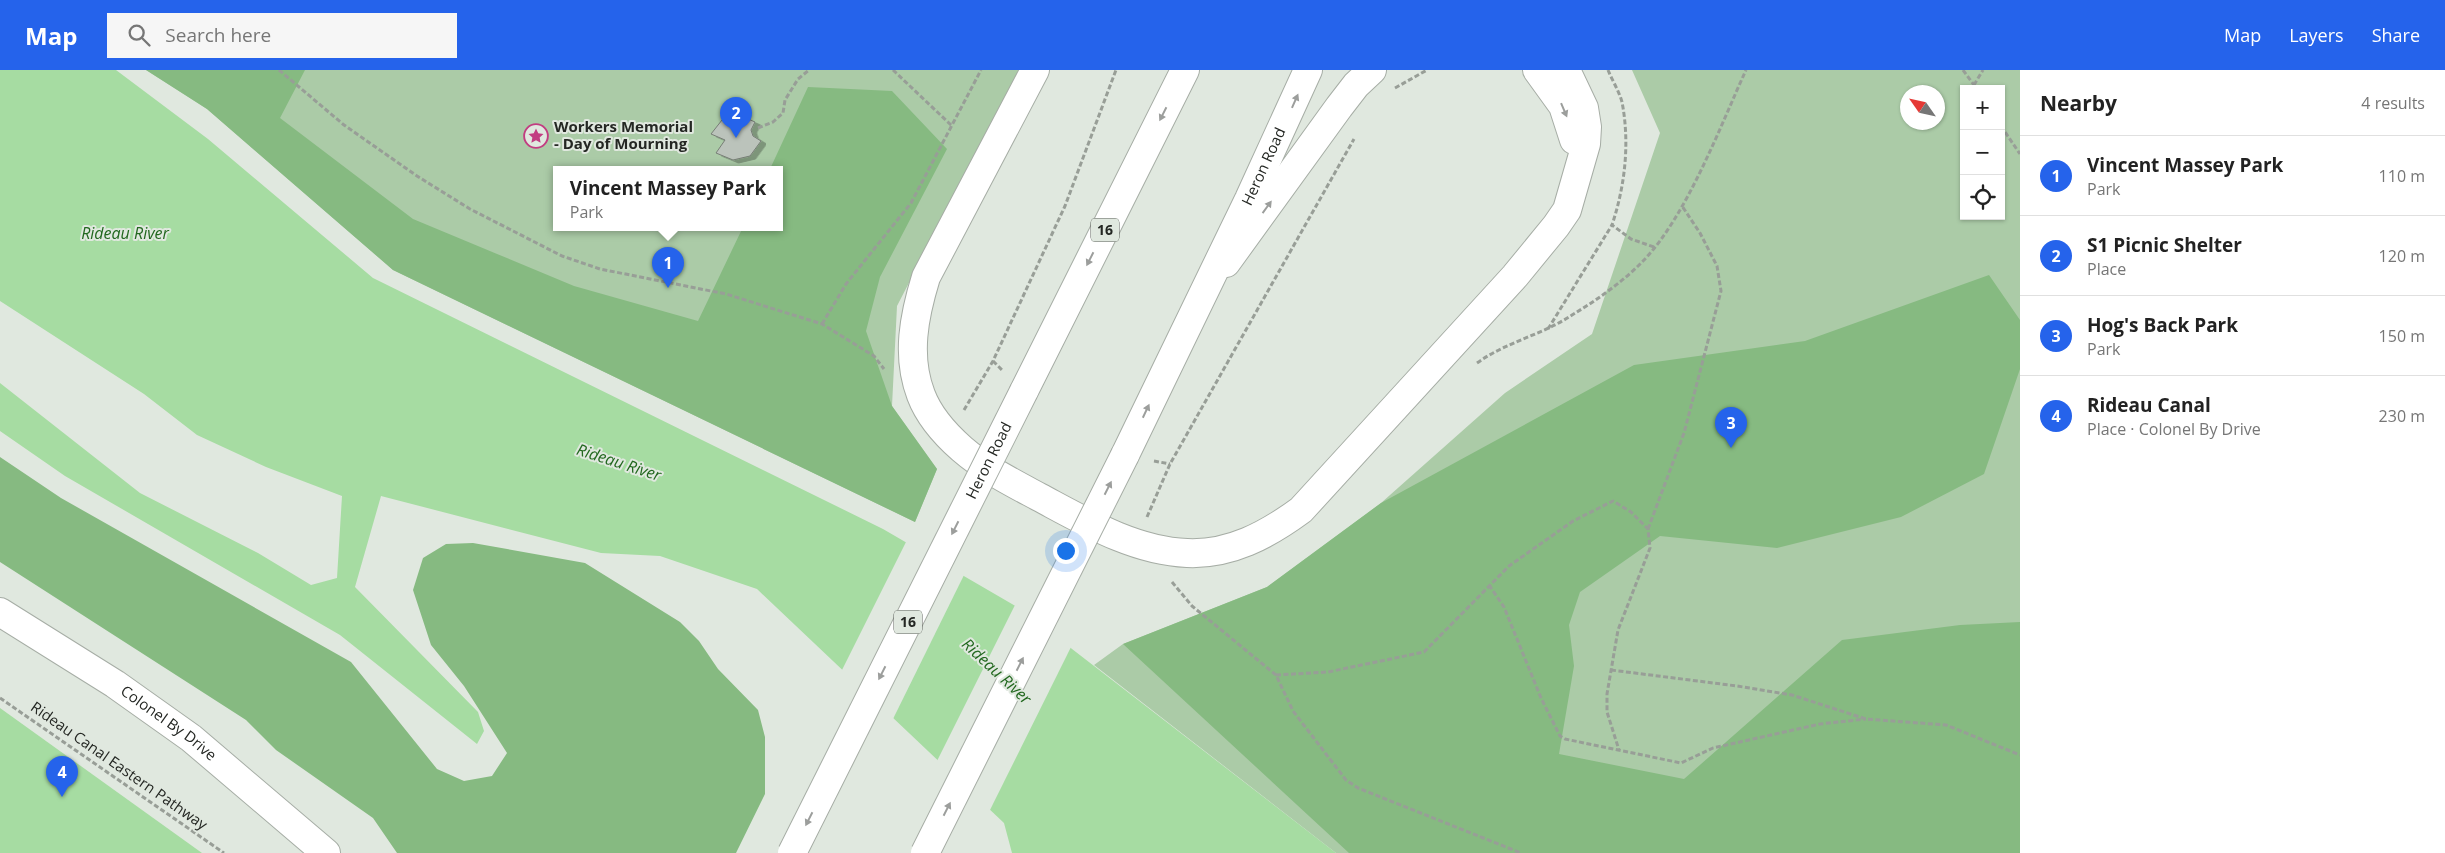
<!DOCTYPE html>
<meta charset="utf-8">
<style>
body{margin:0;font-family:"Open Sans",sans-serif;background:#f6f6f6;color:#222}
.controls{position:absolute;right:15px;top:15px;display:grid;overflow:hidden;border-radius:0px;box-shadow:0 1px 4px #0004}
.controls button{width:45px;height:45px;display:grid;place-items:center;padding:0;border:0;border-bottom:1px solid #e0e0e0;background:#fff;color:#222;font:25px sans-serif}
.compass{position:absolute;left:1900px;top:15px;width:45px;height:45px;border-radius:50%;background:#fff;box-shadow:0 1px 4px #0004;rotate:304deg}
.you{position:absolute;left:1065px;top:480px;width:18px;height:18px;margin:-12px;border:4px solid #fff;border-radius:50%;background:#1a73e8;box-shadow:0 0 0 8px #1a73e833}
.badge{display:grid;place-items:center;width:32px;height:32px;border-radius:50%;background:#2563eb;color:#fff;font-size:16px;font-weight:700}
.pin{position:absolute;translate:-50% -41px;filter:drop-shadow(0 1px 2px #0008)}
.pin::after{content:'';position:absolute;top:26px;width:18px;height:15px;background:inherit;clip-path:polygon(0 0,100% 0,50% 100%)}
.popup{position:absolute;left:553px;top:96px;width:230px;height:65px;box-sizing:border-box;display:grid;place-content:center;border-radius:0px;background:#fff;filter:drop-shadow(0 1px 4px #0005);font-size:16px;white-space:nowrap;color:#767676}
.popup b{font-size:19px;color:#222}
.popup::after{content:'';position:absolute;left:50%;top:100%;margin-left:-10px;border:10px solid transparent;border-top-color:#fff}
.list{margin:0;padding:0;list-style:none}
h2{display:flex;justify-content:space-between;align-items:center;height:65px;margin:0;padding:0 20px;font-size:21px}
h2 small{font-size:16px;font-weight:400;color:#767676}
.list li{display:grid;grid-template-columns:32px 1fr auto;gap:15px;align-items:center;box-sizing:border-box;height:80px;padding:0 20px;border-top:1px solid #e0e0e0}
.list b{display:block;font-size:19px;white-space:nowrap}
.list p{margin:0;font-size:16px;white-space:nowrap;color:#767676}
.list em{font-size:16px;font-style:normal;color:#767676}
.icon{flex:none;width:28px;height:28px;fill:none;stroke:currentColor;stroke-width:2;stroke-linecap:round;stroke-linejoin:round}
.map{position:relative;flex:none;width:2020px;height:783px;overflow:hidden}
header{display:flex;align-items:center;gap:30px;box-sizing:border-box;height:70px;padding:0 25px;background:#2563eb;color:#fff}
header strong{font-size:24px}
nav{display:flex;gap:28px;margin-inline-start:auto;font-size:18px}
.search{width:350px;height:45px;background:#f6f6f6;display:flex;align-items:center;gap:12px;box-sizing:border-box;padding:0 18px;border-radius:0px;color:#767676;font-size:19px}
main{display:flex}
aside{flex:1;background:#fff}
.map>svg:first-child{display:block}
.green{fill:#abcba7;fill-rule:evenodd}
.forest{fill:#86ba81}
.water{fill:#a6dca2}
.pier{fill:#e0e8df}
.building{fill:#bbc3bb;stroke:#777e76;filter:url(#shadow)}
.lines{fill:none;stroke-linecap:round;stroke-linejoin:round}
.minor-casing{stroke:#a6ada5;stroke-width:30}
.major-casing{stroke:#a6ada5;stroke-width:30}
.path{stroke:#989e97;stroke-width:3;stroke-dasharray:5 2.5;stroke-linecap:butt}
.minor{stroke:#fff;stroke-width:28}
.major{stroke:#fff;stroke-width:28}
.major-bridge-casing{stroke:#a6ada5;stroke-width:30;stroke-linecap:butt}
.major-bridge{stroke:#fff;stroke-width:28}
.oneway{fill:#9c9e9c}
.labels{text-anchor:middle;stroke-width:4;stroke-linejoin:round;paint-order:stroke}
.shield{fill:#e0e8df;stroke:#5c615b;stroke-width:1}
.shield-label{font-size:14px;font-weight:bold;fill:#242723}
.poi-label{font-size:15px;font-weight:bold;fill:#242723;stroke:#e0e8df;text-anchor:start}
.street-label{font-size:15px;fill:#242723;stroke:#e0e8df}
.water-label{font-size:16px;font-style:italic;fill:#22681f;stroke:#e0e8df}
</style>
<header>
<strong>Map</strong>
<div class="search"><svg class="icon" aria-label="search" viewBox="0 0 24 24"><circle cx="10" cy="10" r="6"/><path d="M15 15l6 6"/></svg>Search here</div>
<nav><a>Map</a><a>Layers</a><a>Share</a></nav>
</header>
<main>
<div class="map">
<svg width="2020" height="783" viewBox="0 0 2020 783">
<defs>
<filter id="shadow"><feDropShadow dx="5.5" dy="3" stdDeviation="0" flood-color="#0004"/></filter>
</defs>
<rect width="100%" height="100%" fill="#e0e8df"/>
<g class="green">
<path d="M146,0H1019L897,236L892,336L937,399L915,452L393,200L207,39ZM557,99H779V157H557Z"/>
<path d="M1632,0H2020V783H1336L1094,595L1123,574L1267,517L1381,433L1505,323L1592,264L1660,63ZM1964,19H2001V146H1964ZM1908,22H1938V52H1908Z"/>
</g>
<g class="forest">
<path d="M146,0H305L280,48L413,149L574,216L698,251L743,157H779V99H770L808,17L892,21L947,79L880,207L866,261L892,336L937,399L915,452L393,200L207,39Z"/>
<path d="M1989,205L2020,250V299L1984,404L1901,447L1777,478L1660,466L1580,522L1569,555L1574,596L1559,684L1684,709L1842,570L1960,555L2020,552V783H1349L1123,574L1267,517L1381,433L1634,295L1805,271Z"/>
<path d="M0,387L61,428L351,592L437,699L464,711L492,706L507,683L464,616L431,575L413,520L423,488L446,474L473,473L585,493L680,552L699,571L718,599L758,640L765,667V724L736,783H397L373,748L276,680L246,650L0,492Z"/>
</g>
<g class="water">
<path d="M0,0H116L208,69L373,208L883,459L1019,538L1336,783H1012L1004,753L757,519L660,486L601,483L381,426L355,517L478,642L484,661L477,674L340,565L65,406L0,361V313L140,423L258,483L311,515L337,508L342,426L266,397L197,365L144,324L0,231Z"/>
<path d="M0,638L202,783H0Z"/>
</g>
<g class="pier">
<path d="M907,470L965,503L892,651L841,602Z"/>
<path d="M1016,533L1072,575L989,742L936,693Z"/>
</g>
<path class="building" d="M739,45L755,52L751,60L753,66L761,71L750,86L733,90L716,83L725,70L711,64L722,50Z"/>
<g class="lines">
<g class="minor-casing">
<g id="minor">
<path d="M1035,0L926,207C914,246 906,286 921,325C929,346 946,365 962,379C985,399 1013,413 1039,427C1084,451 1134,481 1187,483C1230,485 1267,465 1301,440L1515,206L1556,156L1567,140L1586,74L1587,57L1584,38L1566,0"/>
<path d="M1537,0L1563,36L1574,70"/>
<path d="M1226,193L1339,37L1356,15L1372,0"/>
</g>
</g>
<g class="major-casing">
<g id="major">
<path d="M1024,321L1185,0"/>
<path id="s1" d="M1125,385L1249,129L1308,0"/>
<path id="s2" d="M0,542L115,614L191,668L326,783"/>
</g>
</g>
<g class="path">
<path d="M279,0L344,55L417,106L470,139L562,186L600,199L726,224L822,254L874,286L884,299"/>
<path d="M893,0L951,55"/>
<path d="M1608,0C1612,10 1619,21 1622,32C1630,73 1625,116 1612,155L1631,169L1654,177"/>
<path d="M1963,0L1977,19"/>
<path d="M1974,15L1983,0"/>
<path d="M1395,18L1427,0"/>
<path d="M2001,56L2020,84"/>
<path d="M758,58L773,52L783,43L785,30L798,9L809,0"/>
<path d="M822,254L846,214L911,133L981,0"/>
<path d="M1548,259L1612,155"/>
<path d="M993,291L1003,301"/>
<path d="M1477,293C1506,272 1542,265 1572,245C1597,230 1624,211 1644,190C1687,145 1720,57 1746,0"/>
<path d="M964,340L993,291L1065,136L1116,0"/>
<path d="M1154,391L1170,394"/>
<path d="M1147,447L1170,394L1354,69"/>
<path d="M1648,459L1684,363L1721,221L1717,196L1700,163L1682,136"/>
<path d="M1172,512L1192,536L1276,605L1293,641L1346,710L1358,718L1521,783"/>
<path d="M1489,515L1504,537L1541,628L1560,666L1565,669L1681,693L1713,678L1820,654L1866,649"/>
<path d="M1611,600L1737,616L1792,625L1866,649L1946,655L2020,685"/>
<path d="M1276,605L1328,602L1424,582L1509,496L1573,451L1613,431L1631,442L1648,459L1650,478L1618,560L1607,624V642L1619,680"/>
<path d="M0,628L224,783"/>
</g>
<use href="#minor" class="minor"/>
<use href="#major" class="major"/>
<g class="major-bridge-casing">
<g id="major-bridge">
<path id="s3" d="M792,783L1024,321"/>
<path d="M925,783L1125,385"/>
</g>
</g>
<use href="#major-bridge" class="major-bridge"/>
</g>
<defs><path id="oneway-solid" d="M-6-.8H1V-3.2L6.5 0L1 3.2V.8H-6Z" transform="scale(1.25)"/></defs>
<g class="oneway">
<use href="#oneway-solid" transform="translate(1295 31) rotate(-66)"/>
<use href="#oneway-solid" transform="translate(1564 40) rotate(67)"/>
<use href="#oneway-solid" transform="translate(1163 44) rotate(117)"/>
<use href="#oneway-solid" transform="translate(1267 137) rotate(-54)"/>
<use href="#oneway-solid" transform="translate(1090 189) rotate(117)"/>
<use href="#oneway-solid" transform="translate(1146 341) rotate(-65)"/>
<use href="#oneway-solid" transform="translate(1108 418) rotate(-63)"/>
<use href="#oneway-solid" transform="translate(955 458) rotate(117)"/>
<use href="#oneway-solid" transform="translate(1020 594) rotate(-63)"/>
<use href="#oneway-solid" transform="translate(882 603) rotate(117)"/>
<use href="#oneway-solid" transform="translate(947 739) rotate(-63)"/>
<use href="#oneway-solid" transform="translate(809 749) rotate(117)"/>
</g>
<defs>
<g id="sight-ring" transform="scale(1.25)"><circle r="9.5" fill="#e0e8df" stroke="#c23d81" stroke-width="1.5"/><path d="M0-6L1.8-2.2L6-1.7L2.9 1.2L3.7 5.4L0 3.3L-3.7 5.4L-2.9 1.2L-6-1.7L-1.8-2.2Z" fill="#c23d81"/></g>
</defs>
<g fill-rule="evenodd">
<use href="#sight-ring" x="536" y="66"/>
</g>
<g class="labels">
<g class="shield">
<rect x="1091" y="148.5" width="28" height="23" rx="4"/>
<rect x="894" y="540.5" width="28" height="23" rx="4"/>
</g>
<g class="shield-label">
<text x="1105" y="165">16</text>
<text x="908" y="557">16</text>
</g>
<g class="poi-label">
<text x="554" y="62">Workers Memorial<tspan x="554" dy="17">- Day of Mourning</tspan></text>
</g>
<g class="street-label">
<text dy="5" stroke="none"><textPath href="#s1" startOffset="320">Heron Road</textPath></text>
<text dy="5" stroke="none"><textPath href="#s3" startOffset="439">Heron Road</textPath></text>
<text dy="5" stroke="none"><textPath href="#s2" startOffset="202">Colonel By Drive</textPath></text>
<text transform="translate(119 696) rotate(35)" y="5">Rideau Canal Eastern Pathway</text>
</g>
<g class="water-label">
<text x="125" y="169">Rideau River</text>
<text transform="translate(619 392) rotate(18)" y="6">Rideau River</text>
<text transform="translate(997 601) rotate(43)" y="6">Rideau River</text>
</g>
</g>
</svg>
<div class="controls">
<button>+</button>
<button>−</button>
<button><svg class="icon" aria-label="locate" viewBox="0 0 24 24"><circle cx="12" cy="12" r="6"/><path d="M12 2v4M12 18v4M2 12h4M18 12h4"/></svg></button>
</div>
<svg class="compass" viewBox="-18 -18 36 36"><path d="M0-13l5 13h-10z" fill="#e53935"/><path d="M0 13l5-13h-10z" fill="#767676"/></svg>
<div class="you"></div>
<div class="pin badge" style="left:668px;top:218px">1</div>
<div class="popup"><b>Vincent Massey Park</b>Park</div>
<div class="pin badge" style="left:736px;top:68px">2</div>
<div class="pin badge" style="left:1731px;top:378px">3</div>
<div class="pin badge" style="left:62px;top:727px">4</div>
</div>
<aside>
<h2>Nearby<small>4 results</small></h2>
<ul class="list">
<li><span class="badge">1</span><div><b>Vincent Massey Park</b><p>Park</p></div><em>110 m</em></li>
<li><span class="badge">2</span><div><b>S1 Picnic Shelter</b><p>Place</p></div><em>120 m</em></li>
<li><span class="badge">3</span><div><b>Hog's Back Park</b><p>Park</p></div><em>150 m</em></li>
<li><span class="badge">4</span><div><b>Rideau Canal</b><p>Place · Colonel By Drive</p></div><em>230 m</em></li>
</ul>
</aside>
</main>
